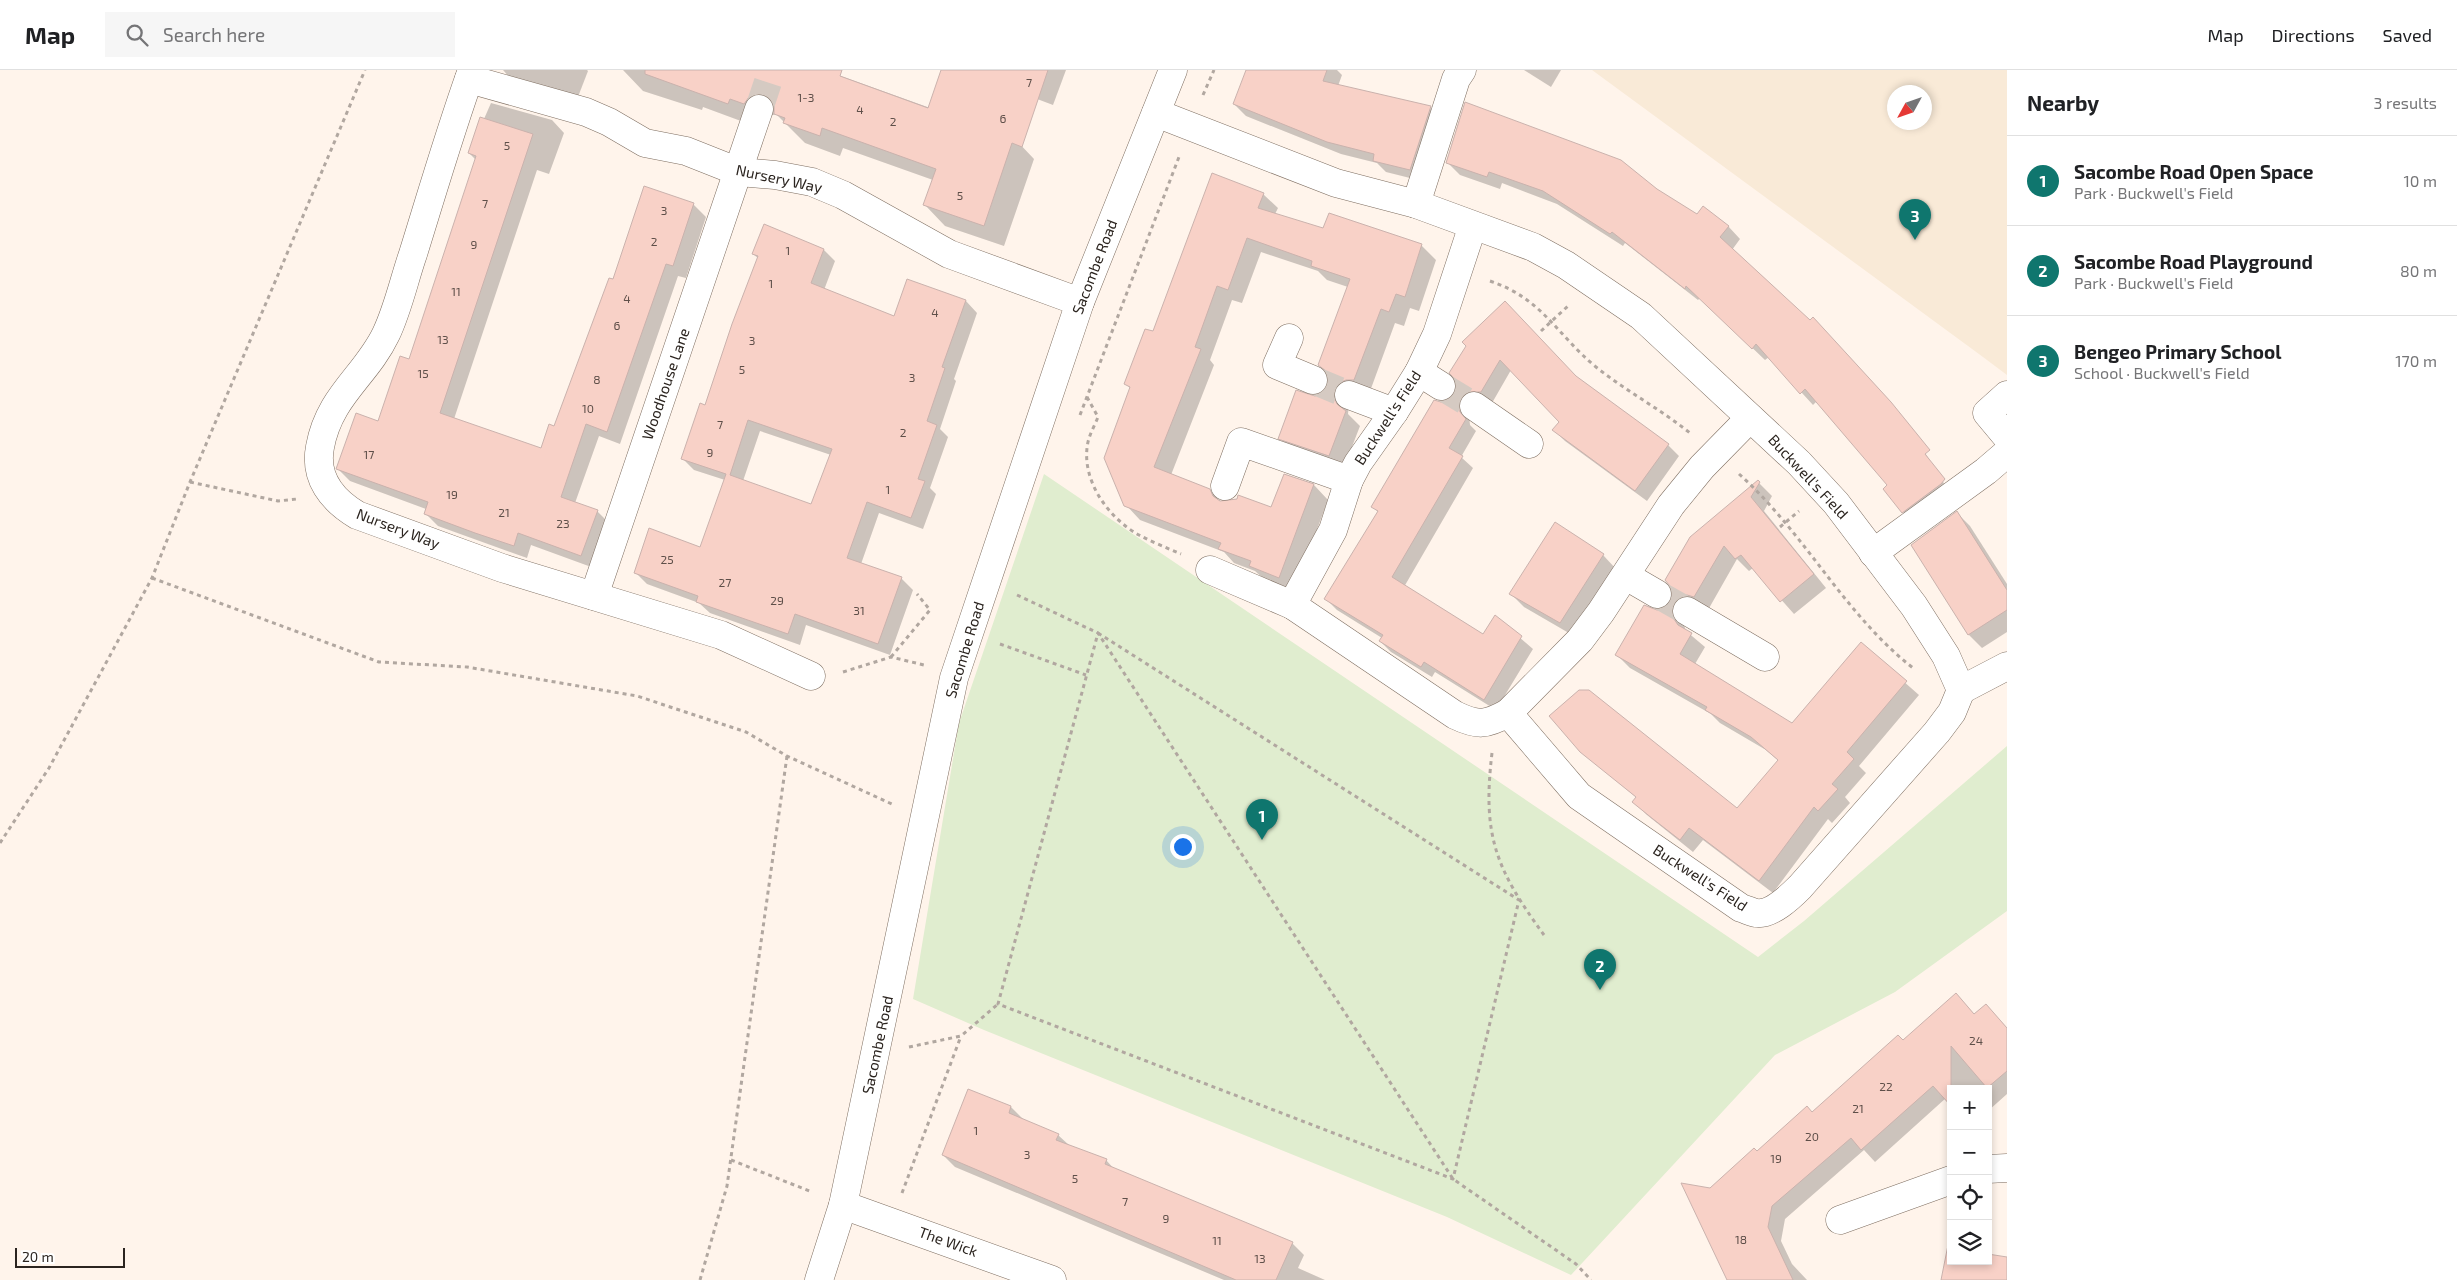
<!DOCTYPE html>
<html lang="en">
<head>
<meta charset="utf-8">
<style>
  :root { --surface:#fff; --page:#f6f6f6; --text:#202124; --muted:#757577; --line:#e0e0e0; --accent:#0f766e }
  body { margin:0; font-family:"Exo 2",sans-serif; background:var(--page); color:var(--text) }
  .controls { position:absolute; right:15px; bottom:15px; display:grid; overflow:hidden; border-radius:0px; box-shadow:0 2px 8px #0003 }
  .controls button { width:45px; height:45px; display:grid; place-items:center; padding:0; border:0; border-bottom:1px solid var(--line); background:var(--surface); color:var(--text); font:25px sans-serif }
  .compass { position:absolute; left:1887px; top:15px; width:45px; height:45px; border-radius:50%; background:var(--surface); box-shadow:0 2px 8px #0003; rotate:230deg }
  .scale { position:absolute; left:15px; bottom:12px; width:110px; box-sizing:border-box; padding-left:5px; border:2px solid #2b241f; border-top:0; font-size:14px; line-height:18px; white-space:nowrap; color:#2b241f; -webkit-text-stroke:4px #fff; paint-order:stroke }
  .you { position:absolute; left:1182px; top:776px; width:18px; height:18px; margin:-12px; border:4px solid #fff; border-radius:50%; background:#1a73e8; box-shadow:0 0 0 8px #1a73e833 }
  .badge { display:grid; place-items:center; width:32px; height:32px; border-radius:50%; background:var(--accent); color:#fff; font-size:16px; font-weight:700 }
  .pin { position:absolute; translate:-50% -41px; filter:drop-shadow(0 1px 2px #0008) }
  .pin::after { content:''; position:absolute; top:26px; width:18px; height:15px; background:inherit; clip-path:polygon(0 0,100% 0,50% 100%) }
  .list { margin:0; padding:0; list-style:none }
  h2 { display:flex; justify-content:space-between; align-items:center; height:65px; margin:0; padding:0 20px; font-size:21px }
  h2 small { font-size:16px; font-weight:400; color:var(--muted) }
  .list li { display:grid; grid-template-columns:32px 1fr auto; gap:15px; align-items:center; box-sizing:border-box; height:90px; padding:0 20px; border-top:1px solid var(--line) }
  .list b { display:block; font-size:19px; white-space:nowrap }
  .list p { margin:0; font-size:16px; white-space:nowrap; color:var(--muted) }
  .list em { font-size:16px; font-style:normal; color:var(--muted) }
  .icon { flex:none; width:28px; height:28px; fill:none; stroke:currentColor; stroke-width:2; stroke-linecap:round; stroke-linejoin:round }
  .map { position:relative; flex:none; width:2007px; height:1210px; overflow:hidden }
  header { display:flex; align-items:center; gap:30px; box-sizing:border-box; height:70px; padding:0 25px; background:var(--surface); border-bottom:1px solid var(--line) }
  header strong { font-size:24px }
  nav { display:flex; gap:28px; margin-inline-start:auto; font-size:18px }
  .search { width:350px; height:45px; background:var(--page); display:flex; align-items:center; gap:12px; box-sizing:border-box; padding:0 18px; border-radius:0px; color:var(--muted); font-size:19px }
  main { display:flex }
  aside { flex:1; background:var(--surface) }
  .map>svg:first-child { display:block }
  .education { fill:#f9ead7; fill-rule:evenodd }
  .green { fill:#e0edcf }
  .shadow { fill:#0003; fill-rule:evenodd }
  .building { fill:#f8d1c7; stroke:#cab2ad; fill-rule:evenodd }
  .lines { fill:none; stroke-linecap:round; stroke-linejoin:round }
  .minor-tunnel { stroke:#d5cac2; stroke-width:28; stroke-dasharray:28 14; stroke-linecap:butt }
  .minor-casing { stroke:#7e6e61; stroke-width:29 }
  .path { stroke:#b1a7a0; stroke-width:3; stroke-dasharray:4 4; stroke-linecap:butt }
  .minor { stroke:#fff; stroke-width:28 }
  .labels { text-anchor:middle; stroke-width:4.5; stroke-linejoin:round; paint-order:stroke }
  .number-label { font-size:12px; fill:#5e4f49 }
  .street-label { font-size:15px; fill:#2b241f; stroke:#fff }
</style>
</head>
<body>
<header>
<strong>Map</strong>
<div class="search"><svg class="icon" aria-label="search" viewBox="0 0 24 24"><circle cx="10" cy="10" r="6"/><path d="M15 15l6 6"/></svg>Search here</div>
<nav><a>Map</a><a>Directions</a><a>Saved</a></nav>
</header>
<main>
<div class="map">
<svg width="2007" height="1210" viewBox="0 0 2007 1210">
  <rect width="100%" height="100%" fill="#fff4eb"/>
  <path class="education" d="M 1592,0 L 2007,0 L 2007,305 L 1983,287 ZM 1894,22 L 1924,22 L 1924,52 L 1894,52 Z"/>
  <path class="green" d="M 1044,404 L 1758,887 L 1804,851 L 2007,676 L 2007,841 L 1895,922 L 1775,985 L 1571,1205 L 1447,1147 L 984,960 L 913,929 L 959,653 Z"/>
  <g class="shadow">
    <path d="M 503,0 L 587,0 L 588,1 L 576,32 L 516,15 Z"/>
    <path d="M 623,0 L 824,0 L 1014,68 L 1034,89 L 1004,176 L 945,156 L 925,135 L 933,110 L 843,78 L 840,86 L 805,73 L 776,44 L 749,54 L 703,37 L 702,40 L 643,21 Z"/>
    <path d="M 990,0 L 1066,0 L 1053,35 L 1003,16 Z"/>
    <path d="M 1248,0 L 1337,0 L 1342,5 L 1338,16 L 1430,38 L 1442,50 L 1422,111 L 1386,102 L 1377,93 L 1341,84 L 1246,46 L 1234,34 Z"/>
    <path d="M 1524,0 L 1561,0 L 1551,17 Z"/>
    <path d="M 491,33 L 552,50 L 564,63 L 549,104 L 537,100 L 454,349 L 541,380 L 554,358 L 614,211 L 693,134 L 706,147 L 686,208 L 678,206 L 620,374 L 599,366 L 575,433 L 597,441 L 610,454 L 594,498 L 531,475 L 527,488 L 438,456 L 425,443 L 426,439 L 350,411 L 337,398 L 379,352 L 410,291 L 476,90 L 469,83 Z"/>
    <path d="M 1447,92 L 1657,120 L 1697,146 L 1728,156 L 1740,169 L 1732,180 L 1906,352 L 1953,428 L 1916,454 L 1903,442 L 1889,415 L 1817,331 L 1813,335 L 1769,287 L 1765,290 L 1700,228 L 1698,230 L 1625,173 L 1623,176 L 1557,134 L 1502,113 L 1500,119 L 1460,105 Z"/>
    <path d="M 1263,124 L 1278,138 L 1275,144 L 1324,160 L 1421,175 L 1436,190 L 1419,241 L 1410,238 L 1404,256 L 1395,253 L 1369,324 L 1349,334 L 1348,344 L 1360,356 L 1343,400 L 1294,383 L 1280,368 L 1315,327 L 1323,324 L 1328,317 L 1328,303 L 1320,295 L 1348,217 L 1327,210 L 1318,201 L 1261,182 L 1242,233 L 1232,230 L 1210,290 L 1214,295 L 1171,405 L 1209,420 L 1221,432 L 1272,439 L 1285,405 L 1314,415 L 1328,430 L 1294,521 L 1265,510 L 1255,501 L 1234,493 L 1224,482 L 1140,450 L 1126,435 L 1131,319 L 1126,314 L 1154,263 Z"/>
    <path d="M 824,180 L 835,191 L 824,220 L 895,247 L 966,231 L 977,243 L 954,309 L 956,311 L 940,359 L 948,367 L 930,418 L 936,424 L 923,459 L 879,443 L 861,494 L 901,508 L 913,520 L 890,585 L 806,555 L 800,575 L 710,543 L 699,533 L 647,514 L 635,502 L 701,478 L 725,410 L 694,400 L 683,389 L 706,336 L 759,189 L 753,184 ZM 760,361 L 831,385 L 812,435 L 743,411 Z"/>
    <path d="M 1467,276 L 1577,309 L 1668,375 L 1679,386 L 1647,431 L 1565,371 L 1554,360 L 1560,352 L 1511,300 L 1492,333 L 1469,346 L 1470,355 L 1476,361 L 1461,387 L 1473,398 L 1404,517 L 1483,566 L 1496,547 L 1533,579 L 1496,640 L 1435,602 L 1432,607 L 1391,582 L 1380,571 L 1382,568 L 1337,540 L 1326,529 L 1378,442 L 1373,437 L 1441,333 L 1448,331 L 1455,325 Z"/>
    <path d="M 1758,412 L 1772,426 L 1764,441 L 1826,518 L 1794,544 L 1753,498 L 1749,501 L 1737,489 L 1708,540 L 1686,547 L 1684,555 L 1686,561 L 1705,577 L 1695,594 L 1793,655 L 1861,574 L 1919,625 L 1859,696 L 1866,703 L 1845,727 L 1850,733 L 1832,753 L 1828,749 L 1773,823 L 1703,770 L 1693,782 L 1647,745 L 1634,732 L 1637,728 L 1581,681 L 1737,740 L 1779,691 L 1766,680 L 1720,653 L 1711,644 L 1630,598 L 1617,585 L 1657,541 L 1665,539 L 1671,533 Z"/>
    <path d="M 1957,443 L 1970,456 L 2007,514 L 2007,562 L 1982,578 L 1969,565 L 1912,475 Z"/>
    <path d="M 1603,485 L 1616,499 L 1574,566 L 1524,537 L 1510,523 Z"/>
    <path d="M 1956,925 L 1975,945 L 1986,935 L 2007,958 L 2007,1024 L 1988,1041 L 1988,1019 L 1951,1019 L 1946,1028 L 1875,1092 L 1864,1080 L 1785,1149 L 1781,1171 L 1792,1194 L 1807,1210 L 1729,1210 L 1710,1120 L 1757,1082 L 1812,1043 L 1903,971 Z"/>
    <path d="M 968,1021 L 1011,1037 L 1023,1049 L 1058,1065 L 1070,1076 L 1106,1090 L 1116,1101 L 1292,1173 L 1304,1185 L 1298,1198 L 1325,1210 L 1224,1210 L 955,1097 L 943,1085 Z"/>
  </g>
  <g class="building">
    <path d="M 645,0 L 842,0 L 840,6 L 928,38 L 941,0 L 1048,0 L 1022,77 L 1012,73 L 984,156 L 923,135 L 936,99 L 822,58 L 820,66 L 783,53 L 785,48 L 774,44 L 774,36 L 771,29 L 764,24 L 755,24 L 749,27 L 744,34 L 730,29 L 728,34 L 645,4 Z"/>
    <path d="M 1246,0 L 1327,0 L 1323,11 L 1431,36 L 1410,100 L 1373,91 L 1374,84 L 1327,72 L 1233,34 Z"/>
    <path d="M 1465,32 L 1621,90 L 1657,119 L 1697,144 L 1703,136 L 1729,156 L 1720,167 L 1810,250 L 1813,247 L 1891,332 L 1930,380 L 1925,384 L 1945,409 L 1941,414 L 1902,443 L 1883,419 L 1887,415 L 1805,319 L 1800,324 L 1756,274 L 1752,279 L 1686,216 L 1685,219 L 1612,162 L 1610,164 L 1543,121 L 1489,102 L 1487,107 L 1446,93 Z"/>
    <path d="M 480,47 L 533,64 L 440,343 L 541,378 L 549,354 L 554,356 L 609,208 L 613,209 L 644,116 L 694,133 L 673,196 L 666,194 L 607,362 L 586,354 L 561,427 L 598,440 L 581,486 L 518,463 L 514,476 L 475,463 L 424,444 L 428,432 L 336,399 L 356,343 L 378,351 L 400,286 L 409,289 L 476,86 L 468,83 Z"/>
    <path d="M 1212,103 L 1264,123 L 1258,138 L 1323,158 L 1329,143 L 1422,174 L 1405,227 L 1396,224 L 1389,242 L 1381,239 L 1354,310 L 1346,310 L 1339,313 L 1335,319 L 1334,327 L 1337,334 L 1346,341 L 1329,386 L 1278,369 L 1296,320 L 1315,326 L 1322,323 L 1327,316 L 1328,308 L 1326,301 L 1318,295 L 1350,209 L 1311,196 L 1312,191 L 1247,168 L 1228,220 L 1217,216 L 1195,277 L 1201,279 L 1154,397 L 1210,419 L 1213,426 L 1220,431 L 1237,429 L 1238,425 L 1271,437 L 1284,404 L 1314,414 L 1279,508 L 1249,496 L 1251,491 L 1218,479 L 1221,473 L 1124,436 L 1104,388 L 1130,317 L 1124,314 L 1145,259 L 1153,261 Z"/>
    <path d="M 764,154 L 824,179 L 811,213 L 894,246 L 907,209 L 966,230 L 942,297 L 945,298 L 927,351 L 937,355 L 918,409 L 925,411 L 911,448 L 867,432 L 847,488 L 902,507 L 878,574 L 795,544 L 788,564 L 696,532 L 698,526 L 634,503 L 649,458 L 700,477 L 726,404 L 681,389 L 700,333 L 705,335 L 732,254 L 758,186 L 752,184 ZM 748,350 L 832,379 L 811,434 L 730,405 Z"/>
    <path d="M 1505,231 L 1576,306 L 1669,374 L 1635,421 L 1552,360 L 1559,352 L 1500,290 L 1481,322 L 1468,322 L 1461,327 L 1459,334 L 1460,342 L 1466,349 L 1449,378 L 1463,386 L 1392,507 L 1483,564 L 1495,545 L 1522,566 L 1484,630 L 1424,592 L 1421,597 L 1379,571 L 1383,565 L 1324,529 L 1378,441 L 1371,437 L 1434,330 L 1441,332 L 1448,330 L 1454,324 L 1457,317 L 1455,309 L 1449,303 L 1466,276 L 1462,272 Z"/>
    <path d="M 1758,410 L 1760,412 L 1751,427 L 1814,504 L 1780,532 L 1741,485 L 1735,489 L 1724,476 L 1694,527 L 1687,525 L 1680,527 L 1673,534 L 1671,541 L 1674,549 L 1678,555 L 1692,563 L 1680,584 L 1792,653 L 1861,572 L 1907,611 L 1847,682 L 1854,689 L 1832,714 L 1838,719 L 1818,741 L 1814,737 L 1759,811 L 1689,758 L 1680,770 L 1653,749 L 1632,732 L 1636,727 L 1580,682 L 1549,646 L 1579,620 L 1589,620 L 1737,738 L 1778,690 L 1751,667 L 1705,640 L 1707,637 L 1615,585 L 1644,535 L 1657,540 L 1664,538 L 1670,532 L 1673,524 L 1670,516 L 1665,510 L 1690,467 Z"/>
    <path d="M 1957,441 L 2007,520 L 2007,540 L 1968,565 L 1911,475 Z"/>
    <path d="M 1555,452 L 1604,484 L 1560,553 L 1509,524 Z"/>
    <path d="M 1956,923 L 1974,944 L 1986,934 L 2007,958 L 2007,1001 L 1987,1018 L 1951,976 L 1951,1036 L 1933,1016 L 1861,1080 L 1851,1068 L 1772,1136 L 1768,1157 L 1793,1210 L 1727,1210 L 1681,1113 L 1710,1118 L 1754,1078 L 1757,1081 L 1807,1036 L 1812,1042 L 1898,965 L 1903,970 Z"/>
    <path d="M 968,1019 L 1011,1036 L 1009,1043 L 1059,1064 L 1056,1070 L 1107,1089 L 1105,1094 L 1293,1172 L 1276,1210 L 1236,1210 L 942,1085 Z"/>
    <path d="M 1948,1175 L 1951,1176 L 1951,1191 L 1988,1191 L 1988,1184 L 2007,1187 L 2007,1210 L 1941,1210 Z"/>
  </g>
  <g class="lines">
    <g class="minor-tunnel">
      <path d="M 759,39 L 772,0"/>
      <path d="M 1313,310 L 1349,325"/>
      <path d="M 1441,316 L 1474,336"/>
      <path d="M 1657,524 L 1687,541"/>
    </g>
    <defs>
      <g id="minor">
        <path d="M 472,0 C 450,61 432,123 413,184 C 404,210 398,239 386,264 C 366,306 329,326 320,377 C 314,408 332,430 357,445 L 502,498 L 721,565 L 811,606"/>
        <path d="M 469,9 L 586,42 L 609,52 L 645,73 L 686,81 L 739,102 L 775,105 L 812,112 L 843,125 L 949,184 L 1080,232"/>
        <path d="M 1156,43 L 1336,113 L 1416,134 L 1533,177 L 1566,195 L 1641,246 L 1799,393 L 1836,433 L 1914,536 L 1946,586 L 1961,620 L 1952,642 L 1937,662 L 1800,817 C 1790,827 1771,845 1756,843 C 1751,842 1745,839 1741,838 L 1579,726 L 1508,643 C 1486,655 1478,656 1455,645 L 1292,535 L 1333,460 L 1349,410 L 1358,393 L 1394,342 L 1419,302 L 1437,264 L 1473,155"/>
        <path d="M 1416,134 L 1456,9 L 1462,0"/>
        <path d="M 1289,268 L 1277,295 L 1313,310"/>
        <path d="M 1419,302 L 1441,316"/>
        <path d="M 1349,325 L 1394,342"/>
        <path d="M 2007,325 L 1987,343 L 2007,367"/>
        <path d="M 1474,336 L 1529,374"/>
        <path d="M 1225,416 L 1241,372 L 1349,410"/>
        <path d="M 1873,483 L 1986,401 L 2007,383"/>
        <path d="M 1210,500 L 1292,535"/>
        <path d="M 1626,506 L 1657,524"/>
        <path d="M 594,526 L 759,39"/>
        <path d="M 1687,541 L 1765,587"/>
        <path d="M 1961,620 L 2007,596"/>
        <path d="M 1508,643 L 1580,570 L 1601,542 L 1671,435 L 1702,397 L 1750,348"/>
        <path d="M 1988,1099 L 2007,1098"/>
        <path d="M 843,1135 L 1052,1210"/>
        <path d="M 1840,1150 L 1951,1110"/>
        <path d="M 819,1210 L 843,1135 L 954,608 L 1080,232 L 1173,0"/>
      </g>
    </defs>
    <use href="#minor" class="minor-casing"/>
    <g class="path">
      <path d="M 1203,25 L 1214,0"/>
      <path d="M 1490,211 C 1543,229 1556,264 1596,297 C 1626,321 1660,339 1690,363"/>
      <path d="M 1541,261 L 1568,236"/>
      <path d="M 1087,327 L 1098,347 C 1095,355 1090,363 1088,372 C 1080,409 1108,448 1139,465 C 1152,472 1167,478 1181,484"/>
      <path d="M 1080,345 L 1179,87"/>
      <path d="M 1739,404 C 1804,462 1844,544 1913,598"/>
      <path d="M 190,412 L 278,431 L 297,429"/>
      <path d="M 1780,457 L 1799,441"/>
      <path d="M 152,508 L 379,592 L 467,597 L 637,626 L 746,662 L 787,686 L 894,735"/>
      <path d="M 1017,525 L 1098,563 L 1453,1109 L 1576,1194 L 1591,1210"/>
      <path d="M 1098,563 L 1519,830 L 1453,1109 L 998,934 Z"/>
      <path d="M 1000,574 L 1086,605"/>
      <path d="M 891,587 L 930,540 L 917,524"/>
      <path d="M 843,602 L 891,587 L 924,595"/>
      <path d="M 1492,683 C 1482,766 1496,799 1544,865"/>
      <path d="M 0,773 L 49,698 L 152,508 L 190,412 L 365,0"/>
      <path d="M 909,977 L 961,966 L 998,934"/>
      <path d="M 731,1090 L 812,1122"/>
      <path d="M 902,1123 L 961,966"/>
      <path d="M 700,1210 L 727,1116 L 787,686"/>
    </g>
    <use href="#minor" class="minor"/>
  </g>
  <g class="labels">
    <g class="number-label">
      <text x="1029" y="17">7</text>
      <text x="806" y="32">1-3</text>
      <text x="860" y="44">4</text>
      <text x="1003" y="53">6</text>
      <text x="893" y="56">2</text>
      <text x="507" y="80">5</text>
      <text x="960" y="130">5</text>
      <text x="485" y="138">7</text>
      <text x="664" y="145">3</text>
      <text x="654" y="176">2</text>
      <text x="474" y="179">9</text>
      <text x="788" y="185">1</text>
      <text x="771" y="218">1</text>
      <text x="456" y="226">11</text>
      <text x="627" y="233">4</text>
      <text x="935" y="247">4</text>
      <text x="617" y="260">6</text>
      <text x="443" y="274">13</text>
      <text x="752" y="275">3</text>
      <text x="742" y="304">5</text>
      <text x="423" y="308">15</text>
      <text x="912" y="312">3</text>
      <text x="597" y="314">8</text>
      <text x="588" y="343">10</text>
      <text x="720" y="359">7</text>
      <text x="903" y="367">2</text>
      <text x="710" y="387">9</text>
      <text x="369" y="389">17</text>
      <text x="888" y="424">1</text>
      <text x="452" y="429">19</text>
      <text x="504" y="447">21</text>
      <text x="563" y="458">23</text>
      <text x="667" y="494">25</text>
      <text x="725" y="517">27</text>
      <text x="777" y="535">29</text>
      <text x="859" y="545">31</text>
      <text x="1976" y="975">24</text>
      <text x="1886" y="1021">22</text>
      <text x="1858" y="1043">21</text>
      <text x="976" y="1065">1</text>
      <text x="1812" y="1071">20</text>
      <text x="1027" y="1089">3</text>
      <text x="1776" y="1093">19</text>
      <text x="1075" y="1113">5</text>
      <text x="1125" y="1136">7</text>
      <text x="1166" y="1153">9</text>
      <text x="1741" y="1174">18</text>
      <text x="1217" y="1175">11</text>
      <text x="1260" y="1193">13</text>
    </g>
    <g class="street-label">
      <text transform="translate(779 109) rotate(12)" y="5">Nursery Way</text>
      <text transform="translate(1095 197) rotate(-69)" y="5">Sacombe Road</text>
      <text transform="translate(666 314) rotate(-71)" y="5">Woodhouse Lane</text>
      <text transform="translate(1388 348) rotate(-57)" y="5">Buckwell's Field</text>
      <text transform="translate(1808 407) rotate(47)" y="5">Buckwell's Field</text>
      <text transform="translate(398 459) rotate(21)" y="5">Nursery Way</text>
      <text transform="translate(965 580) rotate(-73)" y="5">Sacombe Road</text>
      <text transform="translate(1700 808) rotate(33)" y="5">Buckwell's Field</text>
      <text transform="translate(878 975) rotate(-78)" y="5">Sacombe Road</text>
      <text transform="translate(948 1172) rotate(20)" y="5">The Wick</text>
    </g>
  </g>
</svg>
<div class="controls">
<button>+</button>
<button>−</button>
<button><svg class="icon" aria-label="locate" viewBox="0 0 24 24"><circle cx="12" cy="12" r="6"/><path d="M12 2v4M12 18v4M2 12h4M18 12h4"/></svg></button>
<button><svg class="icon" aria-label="layers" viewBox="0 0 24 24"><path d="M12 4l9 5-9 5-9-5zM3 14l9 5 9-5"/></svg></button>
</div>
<svg class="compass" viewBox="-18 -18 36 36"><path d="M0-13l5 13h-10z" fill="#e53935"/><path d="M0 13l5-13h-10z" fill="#757577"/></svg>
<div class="scale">20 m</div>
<div class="you"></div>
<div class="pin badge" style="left:1262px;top:770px">1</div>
<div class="pin badge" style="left:1600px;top:920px">2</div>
<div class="pin badge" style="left:1915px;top:170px">3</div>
</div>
<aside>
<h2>Nearby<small>3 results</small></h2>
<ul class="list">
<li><span class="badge">1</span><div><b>Sacombe Road Open Space</b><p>Park · Buckwell's Field</p></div><em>10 m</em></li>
<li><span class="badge">2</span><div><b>Sacombe Road Playground</b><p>Park · Buckwell's Field</p></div><em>80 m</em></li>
<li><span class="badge">3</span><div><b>Bengeo Primary School</b><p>School · Buckwell's Field</p></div><em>170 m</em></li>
</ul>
</aside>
</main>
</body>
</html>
